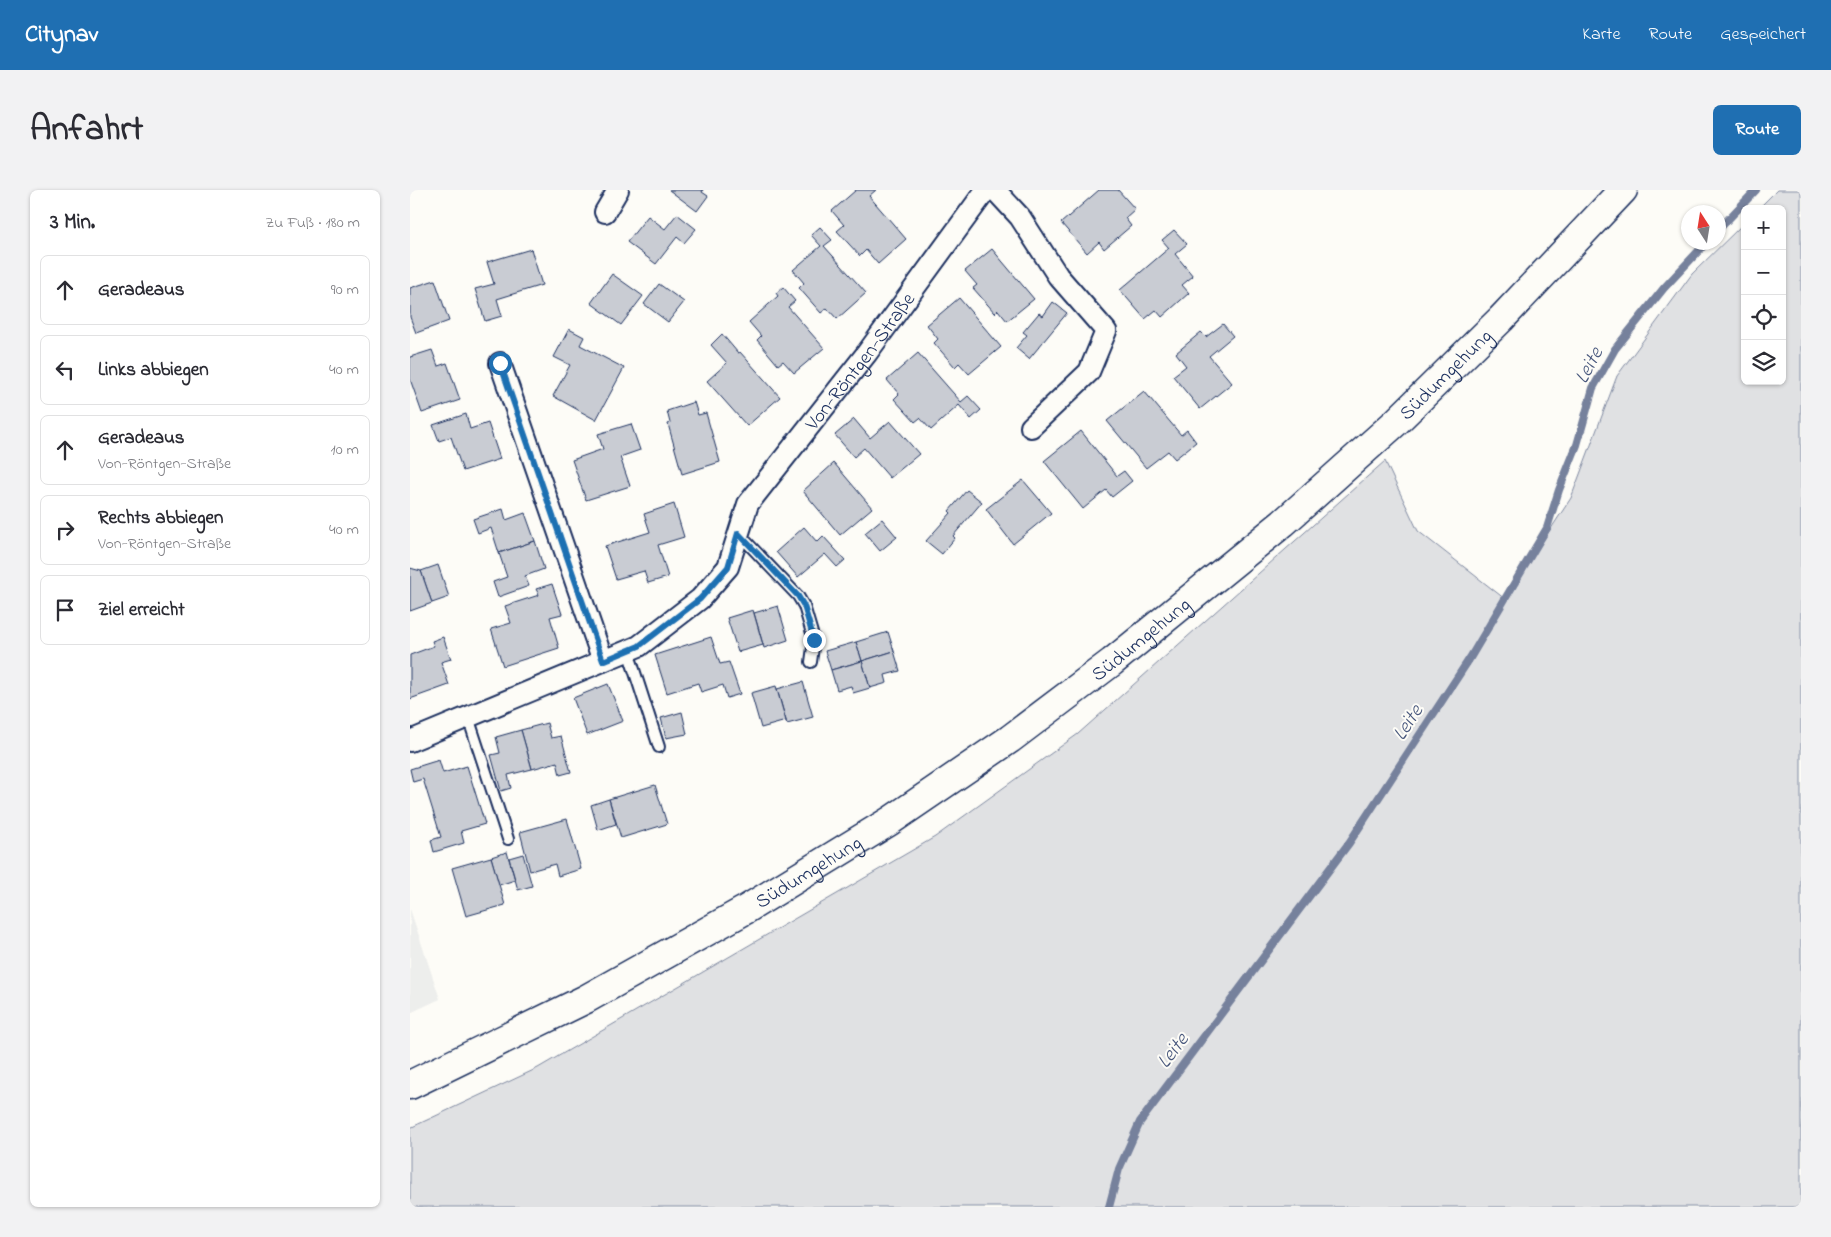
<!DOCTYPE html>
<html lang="de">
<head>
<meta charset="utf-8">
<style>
  :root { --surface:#fff; --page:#f2f2f3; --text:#2b2b33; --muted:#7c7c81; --line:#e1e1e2; --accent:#1f6fb2 }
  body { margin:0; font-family:"Indie Flower",sans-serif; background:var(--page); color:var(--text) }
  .controls { position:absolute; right:15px; top:15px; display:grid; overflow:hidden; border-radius:8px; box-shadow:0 1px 4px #0004 }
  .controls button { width:45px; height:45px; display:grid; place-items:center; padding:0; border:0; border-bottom:1px solid var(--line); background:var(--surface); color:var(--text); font:25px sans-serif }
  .compass { position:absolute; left:1271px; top:15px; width:45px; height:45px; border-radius:50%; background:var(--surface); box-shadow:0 1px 4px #0004; rotate:348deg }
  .stop { position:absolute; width:15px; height:15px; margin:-11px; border:4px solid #1f6fb2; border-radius:50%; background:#fff }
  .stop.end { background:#1f6fb2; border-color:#fff; box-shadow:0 1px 5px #0008 }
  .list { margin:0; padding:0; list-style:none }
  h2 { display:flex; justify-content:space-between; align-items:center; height:65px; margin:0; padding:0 20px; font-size:21px }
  h2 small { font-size:16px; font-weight:400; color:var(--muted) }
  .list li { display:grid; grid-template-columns:32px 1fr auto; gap:15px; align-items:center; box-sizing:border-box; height:70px; margin:0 10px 10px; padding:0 10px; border:1px solid var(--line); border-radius:8px }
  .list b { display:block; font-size:19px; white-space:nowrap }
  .list p { margin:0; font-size:16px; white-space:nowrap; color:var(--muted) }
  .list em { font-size:16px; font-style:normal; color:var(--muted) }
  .icon { flex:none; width:28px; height:28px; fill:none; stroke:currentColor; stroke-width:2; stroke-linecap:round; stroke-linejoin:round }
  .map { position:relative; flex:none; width:1391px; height:1017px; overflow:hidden; border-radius:8px }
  header { display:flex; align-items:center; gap:30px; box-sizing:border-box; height:70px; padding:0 25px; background:var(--accent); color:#fff }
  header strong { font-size:24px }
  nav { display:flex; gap:28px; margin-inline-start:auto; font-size:18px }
  .intro { display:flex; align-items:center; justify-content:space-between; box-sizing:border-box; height:120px; padding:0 30px }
  h1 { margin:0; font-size:35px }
  .button { padding:12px 22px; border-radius:8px; background:var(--accent); color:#fff; font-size:18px; font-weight:700 }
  main { display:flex; gap:30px; padding:0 30px }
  aside { flex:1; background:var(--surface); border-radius:8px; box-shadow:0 1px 4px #0004 }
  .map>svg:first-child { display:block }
  .built { fill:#edeeec }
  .green { fill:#e0e1e3; stroke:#7e88a0 }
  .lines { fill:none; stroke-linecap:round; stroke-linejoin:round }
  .stream { stroke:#76819c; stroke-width:8 }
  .building { fill:#c9ccd3; stroke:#1b2f5e }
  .service-casing { stroke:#1b2f5e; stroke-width:14 }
  .minor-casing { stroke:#1b2f5e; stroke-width:24 }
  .primary-casing { stroke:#1b2f5e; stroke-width:31 }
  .service { stroke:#fdfcf7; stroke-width:10 }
  .minor { stroke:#fdfcf7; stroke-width:20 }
  .primary { stroke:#fdfcf7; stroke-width:28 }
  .route { stroke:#1f6fb2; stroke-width:6 }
  .labels { text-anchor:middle; stroke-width:4; stroke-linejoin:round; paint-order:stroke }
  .street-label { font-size:20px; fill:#1b2f5e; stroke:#fdfcf7 }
  .water-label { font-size:21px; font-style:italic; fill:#49587d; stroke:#fdfcf7 }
</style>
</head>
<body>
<header>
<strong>Citynav</strong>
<nav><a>Karte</a><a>Route</a><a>Gespeichert</a></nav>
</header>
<div class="intro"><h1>Anfahrt</h1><a class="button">Route</a></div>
<main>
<aside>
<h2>3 Min.<small>Zu Fuß · 180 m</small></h2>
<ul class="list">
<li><svg class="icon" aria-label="ahead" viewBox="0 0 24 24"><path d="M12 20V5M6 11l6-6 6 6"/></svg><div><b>Geradeaus</b></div><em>90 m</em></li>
<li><svg class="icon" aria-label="left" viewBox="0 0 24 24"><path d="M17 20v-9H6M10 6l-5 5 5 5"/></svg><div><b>Links abbiegen</b></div><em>40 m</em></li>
<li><svg class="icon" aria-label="ahead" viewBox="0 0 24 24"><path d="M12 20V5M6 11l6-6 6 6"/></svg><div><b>Geradeaus</b><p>Von-Röntgen-Straße</p></div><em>10 m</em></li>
<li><svg class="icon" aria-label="right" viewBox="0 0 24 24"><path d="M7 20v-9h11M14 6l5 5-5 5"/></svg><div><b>Rechts abbiegen</b><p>Von-Röntgen-Straße</p></div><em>40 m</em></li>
<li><svg class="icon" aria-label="arrive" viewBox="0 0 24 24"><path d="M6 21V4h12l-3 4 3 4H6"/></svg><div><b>Ziel erreicht</b></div></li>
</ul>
</aside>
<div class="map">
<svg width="1391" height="1017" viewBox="0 0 1391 1017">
  <rect width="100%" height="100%" fill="#fdfcf7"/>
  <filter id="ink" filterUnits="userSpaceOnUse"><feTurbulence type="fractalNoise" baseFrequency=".02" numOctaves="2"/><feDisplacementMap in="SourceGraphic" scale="10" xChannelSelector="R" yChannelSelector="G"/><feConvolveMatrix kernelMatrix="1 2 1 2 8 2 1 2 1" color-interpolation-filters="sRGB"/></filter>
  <g filter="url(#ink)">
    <path class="built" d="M 0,719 L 30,809 L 0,823 Z"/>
    <path class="green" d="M 1367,0 L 1391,0 L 1391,1017 L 0,1017 L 0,938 L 128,878 L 525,647 L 668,544 L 975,271 L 1008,341 L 1095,409 L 1161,308 L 1207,186 L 1282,84 L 1335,32 L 1335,191 L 1372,191 L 1372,19 L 1348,19 Z"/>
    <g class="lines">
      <g class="stream">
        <path d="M 1308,40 L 1346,0"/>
        <path d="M 699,1017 L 709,979 L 730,932 L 939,653 L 1060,468 L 1137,338 L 1149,300 L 1167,255 L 1183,198 L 1205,159 L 1254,98 L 1297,52"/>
      </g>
    </g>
    <g class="building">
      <path d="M 259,0 L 293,0 L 292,2 L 298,6 L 287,21 Z"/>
      <path d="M 446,0 L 466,0 L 459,6 L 496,49 L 468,74 L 456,60 L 450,66 L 427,41 L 434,35 L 422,21 Z"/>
      <path d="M 689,0 L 708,0 L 725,19 L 715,28 L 721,36 L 694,59 L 689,52 L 677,63 L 651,33 Z"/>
      <path d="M 267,24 L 286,39 L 274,53 L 267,47 L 246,74 L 217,52 L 238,26 L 255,39 Z"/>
      <path d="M 410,37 L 422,50 L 414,56 L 456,103 L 427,129 L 417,118 L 411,123 L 389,98 L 394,93 L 383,80 L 411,56 L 401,45 Z"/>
      <path d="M 764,40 L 777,54 L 765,64 L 783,86 L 772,95 L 779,103 L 752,127 L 746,120 L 735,129 L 710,100 L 759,58 L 752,50 Z"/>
      <path d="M 121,59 L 132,95 L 87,109 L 92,126 L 75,131 L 65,99 L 84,94 L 77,72 Z"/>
      <path d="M 582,59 L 624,109 L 597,131 L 588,120 L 585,123 L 563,98 L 567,95 L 555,81 Z"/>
      <path d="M 202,84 L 233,106 L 211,135 L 181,113 Z"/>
      <path d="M 25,90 L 39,131 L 6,143 L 0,127 L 0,98 Z"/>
      <path d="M 249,94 L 274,112 L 258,132 L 234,114 Z"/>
      <path d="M 373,97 L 385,111 L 378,117 L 414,158 L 384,183 L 373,171 L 368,175 L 347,150 L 351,146 L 339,132 L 368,106 L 366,103 Z"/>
      <path d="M 549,108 L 591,157 L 559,184 L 549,173 L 545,177 L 524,153 L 528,149 L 517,135 Z"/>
      <path d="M 643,112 L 657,123 L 619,169 L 606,158 L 617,145 L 613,142 L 629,123 L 633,126 Z"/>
      <path d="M 813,134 L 823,146 L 799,166 L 822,193 L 790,219 L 763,186 L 776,176 L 766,163 L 791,142 L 796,147 Z"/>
      <path d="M 159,139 L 174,147 L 170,155 L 214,178 L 186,230 L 143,206 L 160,175 L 144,167 Z"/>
      <path d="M 312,144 L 328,163 L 330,162 L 370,207 L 337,236 L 297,191 L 317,173 L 301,155 Z"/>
      <path d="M 22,160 L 28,176 L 37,173 L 50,210 L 12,223 L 0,189 L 0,167 Z"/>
      <path d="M 508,163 L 551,212 L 558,206 L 571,220 L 561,229 L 549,215 L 521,240 L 510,228 L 505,232 L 484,209 L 489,204 L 477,190 Z"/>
      <path d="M 734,201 L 771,245 L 777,240 L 786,252 L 765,269 L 758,261 L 736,278 L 697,231 Z"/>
      <path d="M 284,212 L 288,225 L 296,223 L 310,272 L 272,284 L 258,234 L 260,233 L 257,221 Z"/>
      <path d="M 56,224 L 60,239 L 78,233 L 90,269 L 53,281 L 41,247 L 29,251 L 23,235 Z"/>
      <path d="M 444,229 L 460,248 L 480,231 L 509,264 L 480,288 L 454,258 L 444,267 L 425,245 Z"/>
      <path d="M 221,234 L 230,260 L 210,267 L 220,296 L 176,310 L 162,270 L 193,259 L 188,244 Z"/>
      <path d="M 671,241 L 707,286 L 714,281 L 722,291 L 702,307 L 696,300 L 673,319 L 634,271 Z"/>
      <path d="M 424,273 L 462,318 L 430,345 L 393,301 Z"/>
      <path d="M 613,290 L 641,323 L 603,354 L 576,319 Z"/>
      <path d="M 557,300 L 572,312 L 543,346 L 545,348 L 532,364 L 516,351 L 541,323 L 539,321 Z"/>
      <path d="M 264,314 L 274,347 L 248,355 L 258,387 L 238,393 L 234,381 L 206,389 L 195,356 L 240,342 L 234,324 Z"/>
      <path d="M 93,319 L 96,330 L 115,323 L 125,351 L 89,363 L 81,338 L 68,343 L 63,329 Z"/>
      <path d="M 472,329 L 487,347 L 470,361 L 455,343 Z"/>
      <path d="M 394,337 L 407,352 L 413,346 L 435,370 L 427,377 L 415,364 L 388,387 L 366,362 Z"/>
      <path d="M 125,351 L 134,379 L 115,386 L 119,396 L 88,407 L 83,392 L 97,387 L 89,363 Z"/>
      <path d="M 28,375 L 39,407 L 22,413 L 11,381 Z"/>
      <path d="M 0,378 L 11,381 L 22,413 L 0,421 Z"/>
      <path d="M 142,394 L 152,424 L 140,427 L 149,458 L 93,476 L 81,439 L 101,433 L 95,416 L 129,405 L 126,399 Z"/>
      <path d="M 368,416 L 378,450 L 354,458 L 344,423 Z"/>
      <path d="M 343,420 L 353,455 L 328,462 L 317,428 Z"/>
      <path d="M 478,442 L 484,461 L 452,471 L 446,452 Z"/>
      <path d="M 33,447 L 41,469 L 31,472 L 39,495 L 0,509 L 0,465 L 24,456 L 22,451 Z"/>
      <path d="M 301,447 L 310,474 L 319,472 L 330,504 L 317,508 L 313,495 L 291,502 L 288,493 L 257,503 L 245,465 Z"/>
      <path d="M 446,452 L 452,471 L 421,480 L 415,461 Z"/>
      <path d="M 484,461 L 490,481 L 475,485 L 477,493 L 460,498 L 452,471 Z"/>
      <path d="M 452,471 L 460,498 L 443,503 L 441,496 L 427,500 L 421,480 Z"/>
      <path d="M 393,492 L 403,527 L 377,534 L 367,499 Z"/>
      <path d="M 198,494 L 213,531 L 177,545 L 163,508 Z"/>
      <path d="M 366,496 L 376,531 L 351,538 L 341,503 Z"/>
      <path d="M 272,522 L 277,544 L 256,548 L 251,528 Z"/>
      <path d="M 137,533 L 141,548 L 151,546 L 161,582 L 150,585 L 147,572 L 122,579 L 111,540 Z"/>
      <path d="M 111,540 L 122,579 L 98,585 L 101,598 L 91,601 L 81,565 L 90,563 L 86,547 Z"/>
      <path d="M 29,570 L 33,583 L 57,576 L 75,634 L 51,641 L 54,653 L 24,662 L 21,650 L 31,647 L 13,589 L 3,592 L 0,579 Z"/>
      <path d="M 245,595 L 257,634 L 211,648 L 199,609 Z"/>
      <path d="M 199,609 L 206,634 L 188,640 L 181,615 Z"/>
      <path d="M 157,629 L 171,679 L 148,686 L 145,674 L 120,681 L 110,642 Z"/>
      <path d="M 97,662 L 105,690 L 89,695 L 81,667 Z"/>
      <path d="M 113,664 L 122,696 L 108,700 L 99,668 Z"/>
      <path d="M 81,667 L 95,715 L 56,726 L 42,678 Z"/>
    </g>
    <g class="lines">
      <defs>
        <g id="service">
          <path d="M 328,343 L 388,406 L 394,416 L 404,450 L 401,472"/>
          <path d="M 218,461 L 249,557"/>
          <path d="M 58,527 L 98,649"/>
        </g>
        <g id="minor">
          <path d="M 585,0 L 610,27 L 648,86 L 696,141 L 679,182 L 621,237"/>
          <path d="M 195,22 L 208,0"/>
          <path d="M 90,173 L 193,471"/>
          <path id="s1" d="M 0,551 L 229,456 L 290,409 L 318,377 L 338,314 L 457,163 L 576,0"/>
        </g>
        <g id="primary">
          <path id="s2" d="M 0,895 L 176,809 L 335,720 L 480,631 L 600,549 L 702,472 L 873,333 L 985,233 L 1091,129 L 1213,0"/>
        </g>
      </defs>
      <use href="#service" class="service-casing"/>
      <use href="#minor" class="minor-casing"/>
      <use href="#primary" class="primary-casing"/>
      <use href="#service" class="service"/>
      <use href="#minor" class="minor"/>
      <use href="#primary" class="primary"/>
    </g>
  </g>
  <g class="lines" filter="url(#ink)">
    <path class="route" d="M 90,173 L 193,471 L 229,456 L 290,409 L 318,377 L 328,343 L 388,406 L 394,416 L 404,450"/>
  </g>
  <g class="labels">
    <g class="street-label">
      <text dy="7" stroke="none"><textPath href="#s1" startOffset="615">Von-Röntgen-Straße</textPath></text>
      <text dy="7" stroke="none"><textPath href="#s2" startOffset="1262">Südumgehung</textPath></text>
      <text dy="7" stroke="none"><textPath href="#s2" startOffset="858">Südumgehung</textPath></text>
      <text dy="7" stroke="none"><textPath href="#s2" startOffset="452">Südumgehung</textPath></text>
    </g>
    <g class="water-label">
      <text transform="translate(1178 175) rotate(-62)" y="7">Leite</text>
      <text transform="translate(997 532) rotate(-57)" y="7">Leite</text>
      <text transform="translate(762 860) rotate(-53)" y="7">Leite</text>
    </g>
  </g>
</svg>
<div class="controls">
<button>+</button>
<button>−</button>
<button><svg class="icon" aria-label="locate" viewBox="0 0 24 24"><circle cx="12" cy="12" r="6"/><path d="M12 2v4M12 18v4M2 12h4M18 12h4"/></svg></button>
<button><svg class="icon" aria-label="layers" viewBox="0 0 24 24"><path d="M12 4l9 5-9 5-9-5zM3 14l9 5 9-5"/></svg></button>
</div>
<svg class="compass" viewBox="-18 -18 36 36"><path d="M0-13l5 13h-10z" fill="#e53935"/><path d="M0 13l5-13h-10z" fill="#7c7c81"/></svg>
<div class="stop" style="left:90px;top:173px"></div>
<div class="stop end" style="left:404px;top:450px"></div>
</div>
</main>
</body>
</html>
